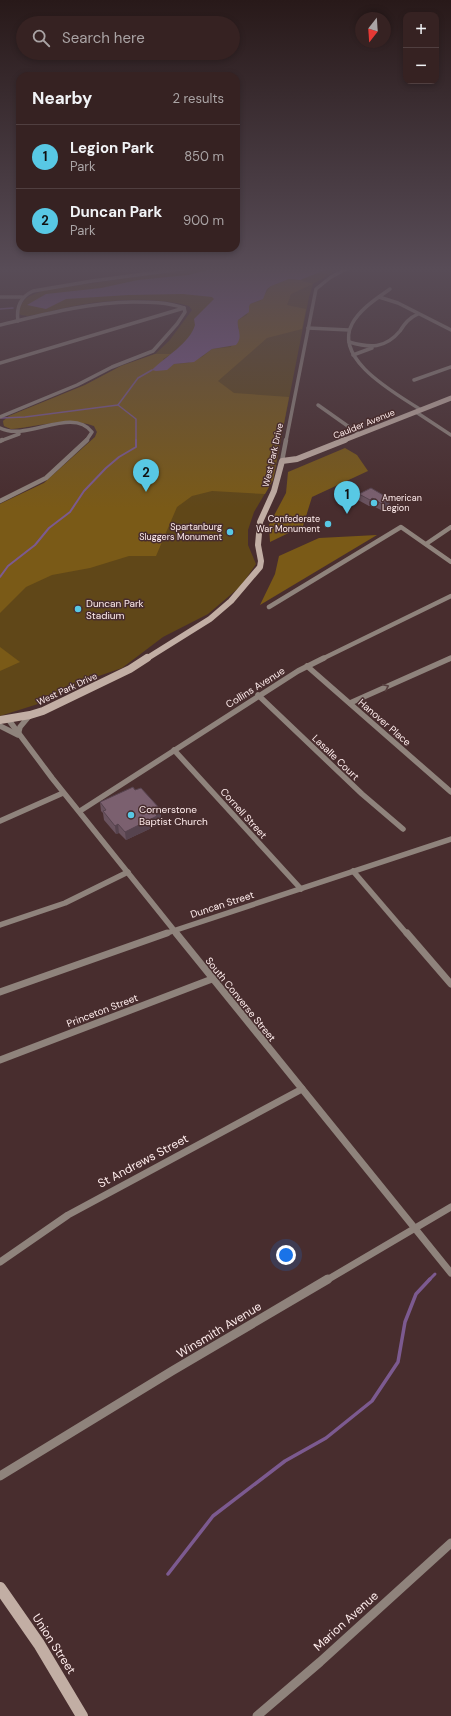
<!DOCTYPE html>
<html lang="en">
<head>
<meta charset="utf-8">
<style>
  :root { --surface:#362222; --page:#3d2a2a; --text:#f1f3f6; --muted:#aaa4a5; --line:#503f40; --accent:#58c8e4 }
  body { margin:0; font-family:"DM Sans",sans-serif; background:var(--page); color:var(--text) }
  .controls { position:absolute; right:12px; top:12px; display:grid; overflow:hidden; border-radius:8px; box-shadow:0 2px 6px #0003 }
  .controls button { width:36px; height:36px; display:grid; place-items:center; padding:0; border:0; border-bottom:1px solid var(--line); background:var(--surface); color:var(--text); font:20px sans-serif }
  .compass { position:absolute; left:355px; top:12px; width:36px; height:36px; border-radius:50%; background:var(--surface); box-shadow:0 2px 6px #0003; rotate:197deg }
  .you { position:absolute; left:286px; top:1255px; width:14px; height:14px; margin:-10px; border:3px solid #fff; border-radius:50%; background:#1a73e8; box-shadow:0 0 0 6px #1a73e833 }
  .badge { display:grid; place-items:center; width:26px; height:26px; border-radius:50%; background:var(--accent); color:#111; font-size:13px; font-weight:700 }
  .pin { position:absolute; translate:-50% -33px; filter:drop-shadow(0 1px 2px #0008) }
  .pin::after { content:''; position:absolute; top:21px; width:14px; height:12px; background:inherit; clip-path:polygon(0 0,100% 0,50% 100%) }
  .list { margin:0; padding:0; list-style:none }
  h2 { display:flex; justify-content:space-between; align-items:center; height:52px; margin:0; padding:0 16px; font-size:17px }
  h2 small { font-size:13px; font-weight:400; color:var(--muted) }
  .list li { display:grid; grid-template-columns:26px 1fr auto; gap:12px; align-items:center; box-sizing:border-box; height:64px; padding:0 16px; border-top:1px solid var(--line) }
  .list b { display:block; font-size:15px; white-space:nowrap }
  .list p { margin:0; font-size:13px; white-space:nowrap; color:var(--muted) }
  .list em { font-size:13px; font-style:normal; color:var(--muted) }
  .icon { flex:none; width:22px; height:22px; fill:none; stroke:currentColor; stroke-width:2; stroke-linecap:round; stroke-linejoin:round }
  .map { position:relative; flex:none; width:451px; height:1716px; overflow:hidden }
  .search { position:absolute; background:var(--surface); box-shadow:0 2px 6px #0003; left:16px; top:16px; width:224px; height:44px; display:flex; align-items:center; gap:10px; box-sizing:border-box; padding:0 14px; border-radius:22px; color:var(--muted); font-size:15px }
  .panel { position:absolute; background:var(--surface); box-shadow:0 2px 6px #0003; left:16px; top:72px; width:224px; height:180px; border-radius:12px }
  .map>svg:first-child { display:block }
  .green { fill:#604718 }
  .forest { fill:#7a5a17 }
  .water { fill:#7c5a90 }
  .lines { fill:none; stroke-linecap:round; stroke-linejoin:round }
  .stream-far3 { stroke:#7c5a90; stroke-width:1.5 }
  .stream-far2 { stroke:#7c5a90; stroke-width:2 }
  .stream-far1 { stroke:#7c5a90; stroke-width:3 }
  .stream { stroke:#7c5a90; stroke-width:3.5 }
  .street-far4 { stroke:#8f837c; stroke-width:3.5 }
  .street-far3 { stroke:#8f837c; stroke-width:4.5 }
  .street-far2 { stroke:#8f837c; stroke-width:5.5 }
  .street-far1 { stroke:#8f837c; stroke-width:7 }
  .street { stroke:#8f837c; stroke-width:9 }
  .secondary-far3 { stroke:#c2aea4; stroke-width:5 }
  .secondary-far2 { stroke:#c2aea4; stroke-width:6 }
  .secondary-far1 { stroke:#c2aea4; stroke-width:8 }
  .secondary { stroke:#c2aea4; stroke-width:12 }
  .wall { fill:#6a535f }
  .shaded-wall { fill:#56434e }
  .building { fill:#7b606f; stroke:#56434e }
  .oneway { stroke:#563e3e }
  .poi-dot { fill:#58c8e4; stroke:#482d2e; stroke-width:1.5 }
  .labels { text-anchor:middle; stroke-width:3; stroke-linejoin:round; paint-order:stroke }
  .far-street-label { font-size:9px; fill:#ffeded; stroke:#482d2e }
  .far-poi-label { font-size:9px; fill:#ffeded; stroke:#482d2e; text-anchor:end }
  .poi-label { font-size:10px; fill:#ffeded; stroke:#482d2e; text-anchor:start }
  .street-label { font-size:10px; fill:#ffeded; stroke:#482d2e }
  .near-street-label { font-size:12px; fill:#ffeded; stroke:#482d2e }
</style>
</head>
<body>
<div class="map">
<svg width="451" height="1716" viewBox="0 0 451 1716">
  <rect width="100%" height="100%" fill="#482d2e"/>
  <path class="green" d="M 199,268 L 333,268 L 332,273 L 313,284 L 309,297 L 273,480 L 254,512 L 248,530 L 248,545 L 256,564 L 241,586 L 208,614 L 163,637 L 122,668 L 87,680 L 38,704 L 0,716 L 0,504 L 44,483 L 95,437 L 97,432 L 94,426 C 68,416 38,427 11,429 L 4,426 L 3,421 L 9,416 L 85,385 L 121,366 L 155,354 L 169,341 L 192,310 L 189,306 C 154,297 115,299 79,305 C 62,308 45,313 28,316 L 21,315 L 18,312 C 24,296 30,296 45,290 Z"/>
  <g class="forest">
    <path d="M 289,279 L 300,280 L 313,284 L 291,294 L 287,305 L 306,309 L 302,329 L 267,338 L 218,381 L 234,393 L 289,397 L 273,480 L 265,494 L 212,491 L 192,496 L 177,507 L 156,556 L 129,556 L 90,568 L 52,575 L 26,587 L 0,613 L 0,504 L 44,483 L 95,437 L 97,432 L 94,426 C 68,416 38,427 11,429 L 4,426 L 3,421 L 9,416 L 85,385 L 121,366 L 155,354 L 171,354 L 163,359 L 169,368 L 174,364 L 188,363 L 202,357 L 212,349 L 231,347 L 239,328 L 237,325 L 238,320 L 247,315 L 250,304 L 260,301 L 271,286 Z"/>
    <path d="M 345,448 L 357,455 L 368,471 L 312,497 L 303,526 L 270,542 L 269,525 L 286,493 L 288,472 Z"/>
    <path d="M 377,535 L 260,605 L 275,574 L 279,556 L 319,538 Z"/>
    <path d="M 0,647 L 20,662 L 0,671 Z"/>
  </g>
  <path class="water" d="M 216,268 L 330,268 L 300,280 L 289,279 L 271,286 L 267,289 L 263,299 L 250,304 L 249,307 L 249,312 L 238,320 C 236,328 244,336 236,345 L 212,349 L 194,362 L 174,364 L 167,370 L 156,371 L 152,370 C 165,357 190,343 195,325 L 194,319 L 214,299 L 212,297 L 183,294 L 128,295 L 66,299 L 46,309 L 27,305 L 46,294 L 101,288 L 138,280 L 188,275 Z"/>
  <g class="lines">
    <g class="stream-far3">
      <path d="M 0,309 L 13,308"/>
      <path d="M 118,405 L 136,419 L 136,441"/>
      <path d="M 1,418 L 25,417 L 118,405 L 138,378 L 152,370"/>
    </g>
    <path class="stream-far2" d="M 0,577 L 8,566 L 35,545 L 49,528 L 70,512 L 84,491 L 106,468 L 119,457 L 136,447 L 136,440"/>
    <path class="stream-far1" d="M 429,1280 L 435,1274"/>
    <path class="stream" d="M 168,1574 L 213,1516 L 285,1461 L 326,1438 L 372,1401 L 398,1362 L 405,1322 L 416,1294 L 430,1279"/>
    <g class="street-far4">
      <path d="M 390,289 C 376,299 360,309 352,324 C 333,360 397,394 421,410"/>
      <path d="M 0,297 L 22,297"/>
      <path d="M 379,297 L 398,303 L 451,330"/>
      <path d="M 18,321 C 16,307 20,297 33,291 L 92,281 L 189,268"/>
      <path d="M 0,325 C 46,314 85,303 133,302 C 150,302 167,302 184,308"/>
      <path d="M 308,328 L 349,330"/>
      <path d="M 349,342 C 370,348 385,349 400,331 C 405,323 409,318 418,314"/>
      <path d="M 353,355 L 372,348"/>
      <path d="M 0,363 L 184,308"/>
      <path d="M 414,380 L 451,367"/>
      <path d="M 318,405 L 359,434"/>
      <path d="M 416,412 L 451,435"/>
      <path d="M 0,417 L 77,385 L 112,367 L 153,351 L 177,324 L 185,312 L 184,308"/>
      <path d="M 0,428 C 26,442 72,406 92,432 L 86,441"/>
      <path d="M 0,441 L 19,434"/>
      <path d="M 286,441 L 316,289 L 331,277 L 348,268"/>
    </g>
    <g class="street-far3">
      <path d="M 0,441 L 2,440"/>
      <path d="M 282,461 L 286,440"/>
      <path d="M 0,501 L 46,478 L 87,440"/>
      <path d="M 426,544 L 451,527"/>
      <path d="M 269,607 L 401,527 L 451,562"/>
      <path d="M 322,659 L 451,596"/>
      <path d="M 449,659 L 451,658"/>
    </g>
    <g class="street-far2">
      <path d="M 307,666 L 451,792"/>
      <path d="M 258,695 L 362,794 L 403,829"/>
      <path d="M 350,703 L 451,658"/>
      <path d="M 8,719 L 52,778 L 177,934"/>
      <path d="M 0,726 L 18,735 L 20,727 L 30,715"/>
      <path d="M 174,750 L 301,889"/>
      <path d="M 80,811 L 298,671 L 324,658"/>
      <path d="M 0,821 L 63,793"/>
      <path d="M 353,871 L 407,934"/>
      <path d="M 0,925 L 65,903 L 128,872"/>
      <path d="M 164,934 L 451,839"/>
    </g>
    <g class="street-far1">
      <path d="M 176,933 L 451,1273"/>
      <path d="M 407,933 L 451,984"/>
      <path d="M 0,992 L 167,933"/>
      <path d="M 0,1060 L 212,979"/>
      <path d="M 0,1262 L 68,1215 L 302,1089"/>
      <path d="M 327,1280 L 451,1207"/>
    </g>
    <g class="street">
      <path d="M 0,1476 L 172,1371 L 328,1279"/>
      <path d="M 257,1716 L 320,1662 L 451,1543"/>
    </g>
    <path class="secondary-far3" d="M 342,441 L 451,398"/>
    <path class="secondary-far2" d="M 146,659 L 210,619 L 231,601 L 260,567 L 261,561 L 258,545 L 260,522 L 274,491 L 282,461 L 297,459 L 345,440"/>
    <path class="secondary-far1" d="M 0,720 L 30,715 L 43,711 L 130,669 L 147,658"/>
    <path class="secondary" d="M 0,1588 L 39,1644 L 82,1716"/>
  </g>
  <g class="wall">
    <path d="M 371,488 L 389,506 L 381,510 L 371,505 L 369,506 L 358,500 L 359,494 Z"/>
    <path d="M 135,790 L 161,810 L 161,819 L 158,821 L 158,825 L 126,840 L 119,833 L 116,834 L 104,820 L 103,813 L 101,811 L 100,802 Z"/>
  </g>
  <g class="shaded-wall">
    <path d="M 372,498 L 371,505 L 369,506 L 370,500 Z"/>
    <path d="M 390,499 L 389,506 L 381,510 L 382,504 Z"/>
    <path d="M 161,810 L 161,819 L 158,821 L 158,825 L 126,840 L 125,832 L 155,813 Z"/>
    <path d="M 118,824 L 119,833 L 116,834 L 115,826 Z"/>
  </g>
  <g class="building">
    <path d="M 371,488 L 390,499 L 382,504 L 372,498 L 370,500 L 359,494 Z"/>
    <path d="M 133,787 L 135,790 L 141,788 L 161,810 L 155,813 L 157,816 L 125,832 L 118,824 L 115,826 L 103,811 L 106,810 L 100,802 Z"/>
  </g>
  <defs><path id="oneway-chevron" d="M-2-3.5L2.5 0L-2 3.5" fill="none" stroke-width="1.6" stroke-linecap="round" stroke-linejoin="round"/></defs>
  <use class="oneway" href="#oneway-chevron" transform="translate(386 687) rotate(-24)"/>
  <linearGradient id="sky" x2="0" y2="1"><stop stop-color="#281919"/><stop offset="0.53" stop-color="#584c57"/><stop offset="1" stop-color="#584c57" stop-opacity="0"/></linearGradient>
  <rect width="451" height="508" fill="url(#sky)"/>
  <g class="poi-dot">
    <circle cx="374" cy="503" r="4"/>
    <circle cx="328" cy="524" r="4"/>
    <circle cx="230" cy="532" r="4"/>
    <circle cx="78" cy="609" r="4"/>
    <circle cx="131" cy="815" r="4"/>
  </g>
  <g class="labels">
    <g class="far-street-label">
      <text transform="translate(364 424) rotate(-22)" y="3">Caulder Avenue</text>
      <text transform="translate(273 455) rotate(-77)" y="3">West Park Drive</text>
      <text transform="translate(67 689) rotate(-25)" y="3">West Park Drive</text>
    </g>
    <g class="far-poi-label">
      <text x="382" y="501" text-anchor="start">American<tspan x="382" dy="10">Legion</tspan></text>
      <text x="320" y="522">Confederate<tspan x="320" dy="10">War Monument</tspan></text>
      <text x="222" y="530">Spartanburg<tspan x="222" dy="10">Sluggers Monument</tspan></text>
    </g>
    <g class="poi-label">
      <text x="86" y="607">Duncan Park<tspan x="86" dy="12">Stadium</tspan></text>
      <text x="139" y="813">Cornerstone<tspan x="139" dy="12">Baptist Church</tspan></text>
    </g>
    <g class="street-label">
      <text transform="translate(255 687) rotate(-32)" y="4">Collins Avenue</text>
      <text transform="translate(385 722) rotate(41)" y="4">Hanover Place</text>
      <text transform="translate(336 757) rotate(44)" y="4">Lasalle Court</text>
      <text transform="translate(244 813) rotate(48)" y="4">Cornell Street</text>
      <text transform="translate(222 904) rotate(-18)" y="4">Duncan Street</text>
      <text transform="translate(241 999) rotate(51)" y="4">South Converse Street</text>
      <text transform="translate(102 1010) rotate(-21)" y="4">Princeton Street</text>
    </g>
    <g class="near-street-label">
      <text transform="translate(143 1161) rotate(-28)" y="4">St Andrews Street</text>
      <text transform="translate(219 1330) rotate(-31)" y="4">Winsmith Avenue</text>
      <text transform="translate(346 1621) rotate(-42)" y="4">Marion Avenue</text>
      <text transform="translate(54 1644) rotate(57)" y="4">Union Street</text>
    </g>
  </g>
</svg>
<div class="controls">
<button>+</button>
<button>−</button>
</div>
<svg class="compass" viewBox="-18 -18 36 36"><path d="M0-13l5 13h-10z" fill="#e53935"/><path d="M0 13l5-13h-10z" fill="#aaa4a5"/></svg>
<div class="you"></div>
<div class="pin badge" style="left:347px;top:514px">1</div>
<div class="pin badge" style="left:146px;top:492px">2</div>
<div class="search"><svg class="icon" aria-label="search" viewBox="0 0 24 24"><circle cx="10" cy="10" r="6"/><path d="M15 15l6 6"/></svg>Search here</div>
<section class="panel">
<h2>Nearby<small>2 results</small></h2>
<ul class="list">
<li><span class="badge">1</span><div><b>Legion Park</b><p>Park</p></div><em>850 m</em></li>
<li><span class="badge">2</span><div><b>Duncan Park</b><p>Park</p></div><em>900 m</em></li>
</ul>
</section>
</div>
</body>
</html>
